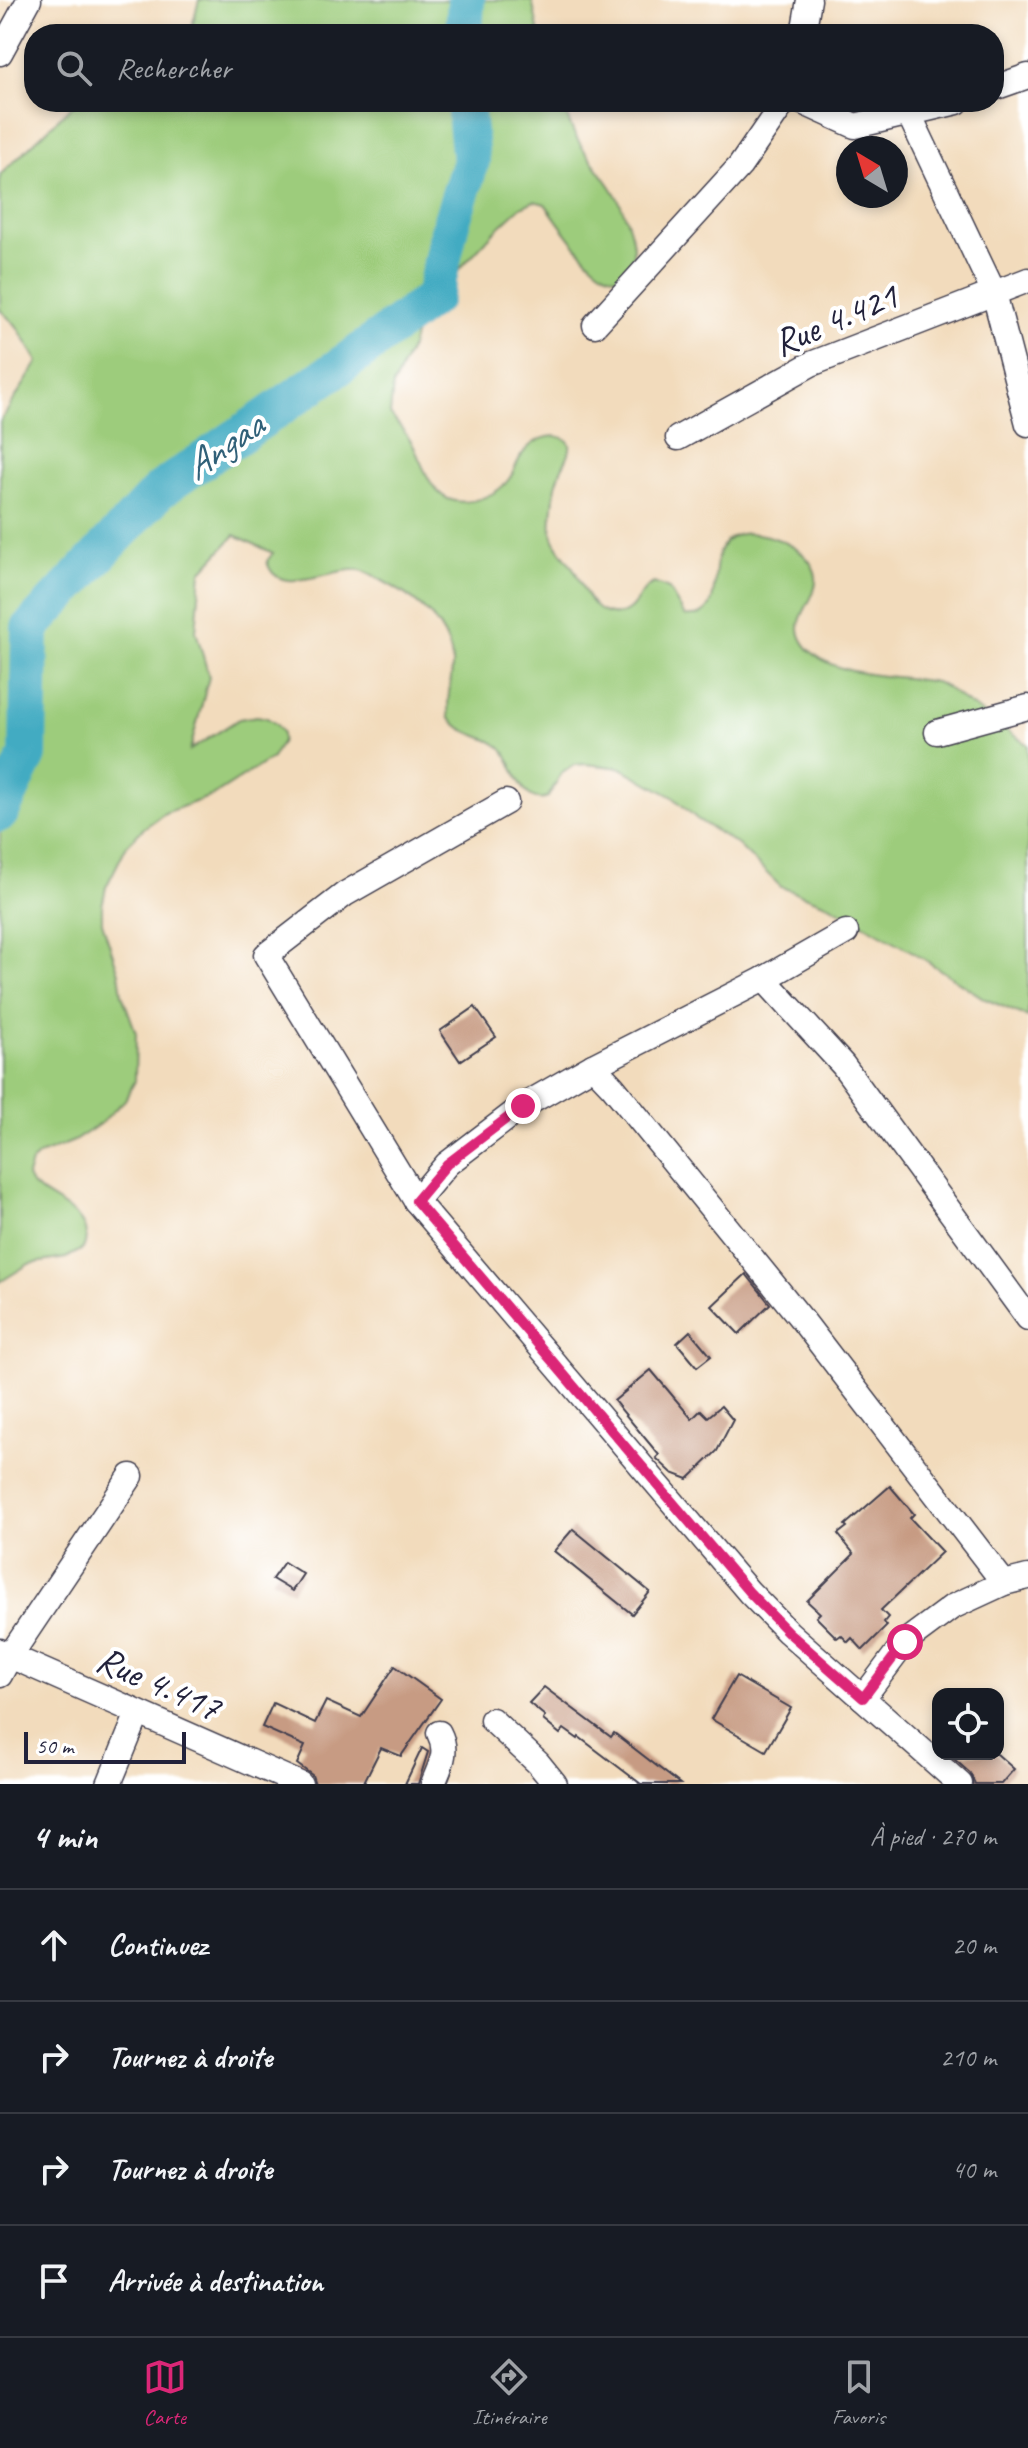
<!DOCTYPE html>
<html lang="fr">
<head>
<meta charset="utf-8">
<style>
  :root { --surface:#171b24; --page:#242831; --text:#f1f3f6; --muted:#9ea1a6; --line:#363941; --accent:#db2777 }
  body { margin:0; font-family:Caveat,sans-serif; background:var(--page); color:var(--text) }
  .controls { position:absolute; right:24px; bottom:24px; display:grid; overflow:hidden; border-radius:16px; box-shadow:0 4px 12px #0003 }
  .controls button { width:72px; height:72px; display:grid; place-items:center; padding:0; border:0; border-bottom:2px solid var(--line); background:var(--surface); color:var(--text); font:40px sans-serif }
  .compass { position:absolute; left:836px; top:136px; width:72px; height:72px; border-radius:50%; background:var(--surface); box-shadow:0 4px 12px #0003; rotate:322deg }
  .scale { position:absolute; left:24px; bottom:20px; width:162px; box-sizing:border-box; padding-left:8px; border:4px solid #22223b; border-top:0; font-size:22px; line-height:28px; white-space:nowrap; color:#22223b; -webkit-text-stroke:6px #fff; paint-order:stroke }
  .stop { position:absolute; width:24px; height:24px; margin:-18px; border:6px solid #db2777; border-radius:50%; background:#fff }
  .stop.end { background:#db2777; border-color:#fff; box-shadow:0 2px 8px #0008 }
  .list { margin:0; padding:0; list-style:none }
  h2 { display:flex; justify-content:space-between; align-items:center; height:104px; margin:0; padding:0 32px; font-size:34px }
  h2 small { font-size:26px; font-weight:400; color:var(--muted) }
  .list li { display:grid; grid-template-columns:52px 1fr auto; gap:24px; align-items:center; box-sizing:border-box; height:112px; padding:0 32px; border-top:2px solid var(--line) }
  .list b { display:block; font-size:30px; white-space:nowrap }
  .list em { font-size:26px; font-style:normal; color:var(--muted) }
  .icon { flex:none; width:44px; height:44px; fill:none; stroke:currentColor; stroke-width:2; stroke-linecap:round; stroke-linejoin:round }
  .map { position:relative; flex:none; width:1028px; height:1784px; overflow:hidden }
  .search { position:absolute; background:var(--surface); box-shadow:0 4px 12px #0003; left:24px; right:24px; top:24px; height:88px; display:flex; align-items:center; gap:20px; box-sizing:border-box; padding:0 28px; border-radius:32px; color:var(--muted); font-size:30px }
  .sheet { height:552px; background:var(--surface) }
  nav { display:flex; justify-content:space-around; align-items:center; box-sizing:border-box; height:112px; border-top:2px solid var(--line); background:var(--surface); font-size:22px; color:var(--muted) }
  nav a { display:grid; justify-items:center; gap:4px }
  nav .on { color:var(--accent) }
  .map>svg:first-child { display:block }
  .green { fill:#9dcc7b; stroke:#60775b; stroke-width:2 }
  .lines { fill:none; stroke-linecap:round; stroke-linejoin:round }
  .river { stroke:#42abc2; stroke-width:38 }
  .building { fill:#c79b83 }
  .minor-casing { stroke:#413e4e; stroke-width:27 }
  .minor { stroke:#fff; stroke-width:24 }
  .route { stroke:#db2777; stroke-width:10 }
  .labels { text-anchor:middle; stroke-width:8; stroke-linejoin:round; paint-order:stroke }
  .street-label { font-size:38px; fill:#22223b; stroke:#fff }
  .water-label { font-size:40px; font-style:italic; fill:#306078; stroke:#fff }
</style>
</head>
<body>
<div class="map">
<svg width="1028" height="1784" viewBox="0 0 1028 1784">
  <rect width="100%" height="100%" fill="#fff"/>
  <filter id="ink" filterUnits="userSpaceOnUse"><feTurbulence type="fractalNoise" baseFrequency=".0125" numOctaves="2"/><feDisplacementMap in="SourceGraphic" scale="16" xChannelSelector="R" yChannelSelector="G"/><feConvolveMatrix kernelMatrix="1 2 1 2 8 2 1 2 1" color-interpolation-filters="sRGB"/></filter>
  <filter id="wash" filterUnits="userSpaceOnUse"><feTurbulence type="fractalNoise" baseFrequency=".006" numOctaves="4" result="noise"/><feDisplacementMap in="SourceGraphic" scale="32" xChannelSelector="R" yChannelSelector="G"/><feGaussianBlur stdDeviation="1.8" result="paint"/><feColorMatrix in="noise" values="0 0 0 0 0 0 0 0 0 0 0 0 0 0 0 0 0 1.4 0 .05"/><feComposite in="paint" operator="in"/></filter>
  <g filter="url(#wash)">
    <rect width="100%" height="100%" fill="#f2dbbc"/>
    <g class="green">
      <path d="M 199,0 L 532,0 L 539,34 L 190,34 Z"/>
      <path d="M 76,102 L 561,102 C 567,115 571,130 579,142 C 592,164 614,185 623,210 C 629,225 637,247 631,264 C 612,310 556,217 545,204 L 534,201 L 521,207 L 492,234 L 421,311 L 411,347 L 393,385 L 390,414 C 397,423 406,433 412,443 C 422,461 430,497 455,501 C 473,504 498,495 509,479 C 515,471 517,460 524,452 C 533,440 553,431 567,440 C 568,441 570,443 570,445 C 572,454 562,465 560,473 C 557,481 555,489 554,497 C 553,511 549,528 554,540 C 559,551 569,561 575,571 C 585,590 592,618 619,614 C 637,612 638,589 654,583 L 669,589 L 685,616 C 736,621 696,547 737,535 C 763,528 813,548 816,577 C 818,596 799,611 799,628 C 799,638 807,649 814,654 C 841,675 881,675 913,679 C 921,680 930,680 938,683 C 946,686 955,694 963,700 C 985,715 1006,730 1028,745 L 1028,1017 L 985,999 L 913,952 L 829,905 L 781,887 L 738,845 L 697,819 L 673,797 L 621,768 L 586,764 L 574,765 L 561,774 L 548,797 C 521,807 516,766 504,751 C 495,739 476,737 464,730 C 458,727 454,722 449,718 C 444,693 458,671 449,646 C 438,614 409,595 381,580 C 374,576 366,570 359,570 C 331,567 276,600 267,561 L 273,553 L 235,535 L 201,572 L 196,631 L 209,677 L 190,750 L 239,719 L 257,716 L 267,718 L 276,724 L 282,732 L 282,741 L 272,758 L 214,795 L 165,813 L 144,828 L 127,845 L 106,887 L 102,906 L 102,922 L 119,973 L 122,994 L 136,1033 L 135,1081 L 125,1100 L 100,1124 L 74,1141 L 39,1155 L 31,1163 L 27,1176 C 31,1199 101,1208 83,1249 L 66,1258 L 29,1264 L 0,1282 L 0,422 L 38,362 L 16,325 L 0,310 L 0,175 Z"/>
    </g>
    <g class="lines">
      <g class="river">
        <path d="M 464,34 L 466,0"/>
        <path d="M 0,813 L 28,755 L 30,628 L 160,490 L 359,353 L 434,297 L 450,226 L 471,161 L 465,102"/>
      </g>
    </g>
    <g id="blocks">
      <g class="building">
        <path d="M 475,1007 L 496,1037 L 460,1061 L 440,1031 Z"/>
        <path d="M 746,1274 L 770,1304 L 739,1334 L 712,1306 Z"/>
        <path d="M 690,1331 L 711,1356 L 697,1367 L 677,1343 Z"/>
        <path d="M 651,1370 L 692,1419 L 701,1410 L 708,1417 L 721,1406 L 733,1420 L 717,1451 L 688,1479 L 672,1473 L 656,1458 L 659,1455 L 614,1401 Z"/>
        <path d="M 890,1486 L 914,1514 L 910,1518 L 942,1552 L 881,1610 L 888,1617 L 884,1622 L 887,1626 L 863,1650 L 852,1638 L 848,1642 L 841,1635 L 837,1638 L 816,1617 L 820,1613 L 807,1601 L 854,1554 L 838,1534 L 847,1527 L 845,1525 Z"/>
        <path d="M 573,1529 L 650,1592 L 632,1614 L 554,1551 Z"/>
        <path d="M 284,1562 L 303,1574 L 292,1591 L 272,1579 Z"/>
        <path d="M 395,1666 L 441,1699 L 401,1756 L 381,1748 L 363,1784 L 315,1784 L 312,1775 L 297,1764 L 305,1746 L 262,1727 L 273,1703 L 315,1723 L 326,1701 L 361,1717 Z"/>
        <path d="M 736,1676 L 791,1708 L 766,1751 L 711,1719 Z"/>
        <path d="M 544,1687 L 611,1737 L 614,1733 L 680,1784 L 641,1784 L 579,1737 L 578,1739 L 564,1729 L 560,1734 L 543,1720 L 545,1716 L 529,1703 Z"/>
        <path d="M 422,1748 L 428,1752 L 418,1784 L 405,1784 Z"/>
        <path d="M 956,1754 L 997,1754 L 1014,1769 L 1001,1784 L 975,1784 L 970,1773 L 953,1758 Z"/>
      </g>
    </g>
  </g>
  <g filter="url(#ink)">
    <use href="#blocks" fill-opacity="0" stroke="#413e4e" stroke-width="2"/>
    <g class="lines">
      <defs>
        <g id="minor">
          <path d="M 803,34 L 809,0"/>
          <path d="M 0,53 L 29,0"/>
          <path d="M 994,88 L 1028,76"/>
          <path d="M 802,102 L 855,126 L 957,102"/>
          <path d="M 909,114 L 994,293 L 1028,424"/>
          <path d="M 595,325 L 740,166 L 784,102"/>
          <path d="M 678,438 L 811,364 L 1028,280"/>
          <path d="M 937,732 L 1028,707"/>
          <path d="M 506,802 L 345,894 L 266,955 L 416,1201 L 749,1592 L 788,1632 L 960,1784"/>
          <path d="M 764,979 L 843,1065 L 1028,1318"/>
          <path d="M 593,1066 L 613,1087 L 803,1321 L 1004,1583"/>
          <path d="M 416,1201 L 447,1164 L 523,1106 L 593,1066 L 764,979 L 846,932"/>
          <path d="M 0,1651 L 10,1656 L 131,1476"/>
          <path d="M 0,1675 L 10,1656 L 300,1784"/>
          <path d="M 863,1698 L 905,1642 L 952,1607 L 1004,1583 L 1028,1577"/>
          <path d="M 492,1720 L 538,1763 L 555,1784"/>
          <path d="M 109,1784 L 138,1713"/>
          <path d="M 433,1784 C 440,1766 449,1752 439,1733"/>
        </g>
      </defs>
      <use href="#minor" class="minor-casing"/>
      <use href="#minor" class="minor"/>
    </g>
  </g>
  <g class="lines" filter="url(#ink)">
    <path class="route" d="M 523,1106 L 447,1164 L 416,1201 L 749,1592 L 788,1632 L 863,1698 L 905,1642"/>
  </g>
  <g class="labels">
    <g class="street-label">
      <text transform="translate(835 319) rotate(-23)" y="13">Rue 4.421</text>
      <text transform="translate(159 1683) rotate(24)" y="13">Rue 4.417</text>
    </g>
    <g class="water-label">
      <text transform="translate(223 445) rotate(-35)" y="14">Angaa</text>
    </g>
  </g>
</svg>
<div class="controls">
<button><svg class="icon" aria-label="locate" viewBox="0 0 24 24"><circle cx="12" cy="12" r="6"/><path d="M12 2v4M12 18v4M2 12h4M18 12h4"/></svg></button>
</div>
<svg class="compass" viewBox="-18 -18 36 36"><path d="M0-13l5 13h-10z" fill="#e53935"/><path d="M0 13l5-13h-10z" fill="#9ea1a6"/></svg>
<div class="scale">50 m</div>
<div class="stop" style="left:905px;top:1642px"></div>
<div class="stop end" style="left:523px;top:1106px"></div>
<div class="search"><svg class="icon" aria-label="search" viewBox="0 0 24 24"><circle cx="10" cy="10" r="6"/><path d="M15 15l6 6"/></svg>Rechercher</div>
</div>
<section class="sheet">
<h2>4 min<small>À pied · 270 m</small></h2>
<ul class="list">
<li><svg class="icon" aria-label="ahead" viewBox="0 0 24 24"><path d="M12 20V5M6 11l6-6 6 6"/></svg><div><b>Continuez</b></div><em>20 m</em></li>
<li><svg class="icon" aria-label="right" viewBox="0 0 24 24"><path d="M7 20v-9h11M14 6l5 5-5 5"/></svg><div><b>Tournez à droite</b></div><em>210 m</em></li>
<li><svg class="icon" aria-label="right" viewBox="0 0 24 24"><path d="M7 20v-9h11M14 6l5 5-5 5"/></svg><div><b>Tournez à droite</b></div><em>40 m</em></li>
<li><svg class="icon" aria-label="arrive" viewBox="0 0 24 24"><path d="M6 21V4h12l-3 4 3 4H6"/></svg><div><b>Arrivée à destination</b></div></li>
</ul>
</section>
<nav>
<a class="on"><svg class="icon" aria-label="map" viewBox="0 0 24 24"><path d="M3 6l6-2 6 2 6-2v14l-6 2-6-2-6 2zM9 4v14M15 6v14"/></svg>Carte</a>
<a><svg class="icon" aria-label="directions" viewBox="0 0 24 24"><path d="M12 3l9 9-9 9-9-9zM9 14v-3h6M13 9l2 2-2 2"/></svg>Itinéraire</a>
<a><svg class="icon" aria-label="saved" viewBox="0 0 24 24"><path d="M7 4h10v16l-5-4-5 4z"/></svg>Favoris</a>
</nav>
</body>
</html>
